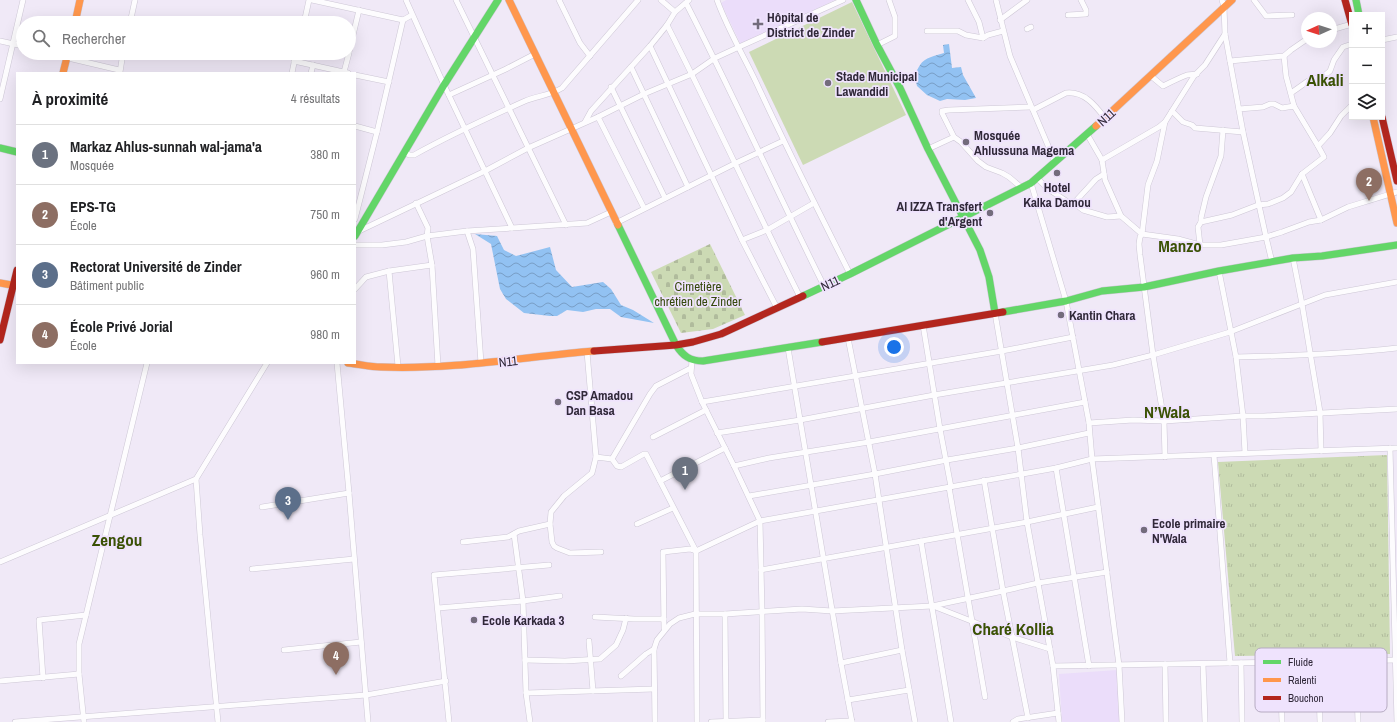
<!DOCTYPE html>
<html lang="fr">
<head>
<meta charset="utf-8">
<style>
  :root { --surface:#fff; --page:#f2f2f2; --text:#202124; --muted:#757577; --line:#e0e0e0; --accent:#111827 }
  body { margin:0; font-family:"Archivo Narrow",sans-serif; background:var(--page); color:var(--text) }
  .controls { position:absolute; right:12px; top:12px; display:grid; overflow:hidden; border-radius:0px; box-shadow:0 4px 16px #0002 }
  .controls button { width:36px; height:36px; display:grid; place-items:center; padding:0; border:0; border-bottom:1px solid var(--line); background:var(--surface); color:var(--text); font:20px sans-serif }
  .compass { position:absolute; left:1301px; top:12px; width:36px; height:36px; border-radius:50%; background:var(--surface); box-shadow:0 4px 16px #0002; rotate:267deg }
  .you { position:absolute; left:894px; top:347px; width:14px; height:14px; margin:-10px; border:3px solid #fff; border-radius:50%; background:#1a73e8; box-shadow:0 0 0 6px #1a73e833 }
  .badge { display:grid; place-items:center; width:26px; height:26px; border-radius:50%; background:var(--accent); color:#fff; font-size:13px; font-weight:700 }
  .pin { position:absolute; translate:-50% -33px; filter:drop-shadow(0 1px 2px #0008) }
  .pin::after { content:''; position:absolute; top:21px; width:14px; height:12px; background:inherit; clip-path:polygon(0 0,100% 0,50% 100%) }
  .list { margin:0; padding:0; list-style:none }
  h2 { display:flex; justify-content:space-between; align-items:center; height:52px; margin:0; padding:0 16px; font-size:17px }
  h2 small { font-size:13px; font-weight:400; color:var(--muted) }
  .list li { display:grid; grid-template-columns:26px 1fr auto; gap:12px; align-items:center; box-sizing:border-box; height:60px; padding:0 16px; border-top:1px solid var(--line) }
  .list b { display:block; font-size:15px; white-space:nowrap }
  .list p { margin:0; font-size:13px; white-space:nowrap; color:var(--muted) }
  .list em { font-size:13px; font-style:normal; color:var(--muted) }
  .icon { flex:none; width:22px; height:22px; fill:none; stroke:currentColor; stroke-width:2; stroke-linecap:round; stroke-linejoin:round }
  .map { position:relative; flex:none; width:1397px; height:722px; overflow:hidden }
  .search { position:absolute; background:var(--surface); box-shadow:0 4px 16px #0002; left:16px; top:16px; width:340px; height:44px; display:flex; align-items:center; gap:10px; box-sizing:border-box; padding:0 14px; border-radius:22px; color:var(--muted); font-size:15px }
  .panel { position:absolute; background:var(--surface); box-shadow:0 4px 16px #0002; left:16px; top:72px; width:340px; height:292px; border-radius:0px }
  .map>svg:first-child { display:block }
  .built { fill:#ebddfa }
  .grass { fill:url(#grass-tufts) }
  .cemetery { fill:url(#cemetery-stones) }
  .green { fill:#ccdab4 }
  .water { fill:url(#water-waves) }
  .lines { fill:none; stroke-linecap:round; stroke-linejoin:round }
  .street-casing { stroke:#cdc7d5; stroke-width:6 }
  .fast-casing { stroke:#cdc7d5; stroke-width:8 }
  .slow-casing { stroke:#cdc7d5; stroke-width:8 }
  .jam-casing { stroke:#cdc7d5; stroke-width:8 }
  .street { stroke:#fdfcfe; stroke-width:5 }
  .fast { stroke:#63d668; stroke-width:7 }
  .slow { stroke:#ff974d; stroke-width:7 }
  .jam { stroke:#b3261e; stroke-width:7 }
  .poi-dot { fill:#736c7c; stroke:#efe3fd; stroke-width:1.5 }
  .labels { text-anchor:middle; stroke-width:3.5; stroke-linejoin:round; paint-order:stroke }
  .poi-label { font-size:13px; font-weight:bold; fill:#302839; stroke:#efe3fd; text-anchor:start }
  .street-label { font-size:13px; fill:#302839; stroke:#efe3fd }
  .park-label { font-size:13px; fill:#35490c; stroke:#efe3fd }
  .district-label { font-size:17px; font-weight:bold; fill:#3a5104; stroke:#efe3fd }
  .key { fill:#efe3fd; stroke:#b6abc2; stroke-width:1 }
  .key-label { font-size:11px; fill:#302839 }
</style>
</head>
<body>
<div class="map">
<svg width="1397" height="722" viewBox="0 0 1397 722">
  <defs>
    <pattern id="grass-tufts" width="24" height="20" patternUnits="userSpaceOnUse"><rect width="24" height="20" fill="#ccdab4"/><path d="M3 7l-1-3M5 7V3M7 7l1-3M15 17l-1-3M17 17v-4M19 17l1-3" fill="none" stroke="#b0bb9c"/></pattern>
    <pattern id="cemetery-stones" width="16" height="16" patternUnits="userSpaceOnUse"><rect width="16" height="16" fill="#ccdab4"/><path d="M2 7V4a2 2 0 0 1 4 0v3zM10 15v-3a2 2 0 0 1 4 0v3z" fill="#b0bb9c"/></pattern>
    <pattern id="water-waves" width="16" height="10" patternUnits="userSpaceOnUse"><rect width="16" height="10" fill="#92c2f2"/><path d="M0 5q4-4 8 0t8 0" fill="none" stroke="#789ec5"/></pattern>
  </defs>
  <rect width="100%" height="100%" fill="#f0e9f7"/>
  <g class="built">
    <path d="M 726,0 L 835,0 L 741,45 L 721,3 Z"/>
    <path d="M 1117,670 L 1120,722 L 1062,722 L 1059,674 Z"/>
  </g>
  <path class="grass" d="M 1387,455 L 1390,654 L 1235,656 L 1218,462 Z"/>
  <path class="cemetery" d="M 710,244 L 745,315 L 713,329 L 681,333 L 651,272 Z"/>
  <path class="green" d="M 852,2 L 906,115 L 803,165 L 749,52 Z"/>
  <g class="water">
    <path d="M 949,44 L 952,68 L 961,67 L 963,75 L 976,98 L 965,100 L 947,99 L 940,101 L 927,95 L 917,86 L 914,74 C 917,71 918,68 920,65 C 925,57 935,56 944,53 L 943,45 Z"/>
    <path d="M 475,234 L 497,236 L 504,250 L 516,256 L 550,247 L 556,270 L 572,287 L 603,282 L 611,289 L 621,305 L 633,310 L 654,323 L 621,317 L 610,309 L 596,309 L 583,312 L 567,310 L 557,316 L 550,316 L 524,313 L 506,299 L 500,289 L 491,244 Z"/>
  </g>
  <g class="lines">
    <defs>
      <g id="street">
        <path d="M 312,0 L 403,20 L 412,15"/>
        <path d="M 406,0 L 444,85 L 512,228"/>
        <path d="M 456,0 L 566,225"/>
        <path d="M 559,0 L 580,43 L 590,56"/>
        <path d="M 661,0 L 675,12"/>
        <path d="M 717,0 C 727,28 743,55 756,82 C 786,147 818,210 850,274"/>
        <path d="M 968,0 L 979,22 L 983,38"/>
        <path d="M 996,0 L 1010,56 L 1055,162"/>
        <path d="M 1222,0 L 1224,7 L 1225,34 L 1243,132 L 1266,237 L 1272,262"/>
        <path d="M 1254,0 L 1266,16 L 1292,15"/>
        <path d="M 686,3 C 734,96 777,192 824,286"/>
        <path d="M 1068,15 L 1086,14 L 1086,10 L 1081,0"/>
        <path d="M 1000,20 L 1027,0"/>
        <path d="M 130,23 L 135,0"/>
        <path d="M 304,23 L 309,0"/>
        <path d="M 667,25 C 713,115 755,207 800,297"/>
        <path d="M 1027,29 L 1031,27"/>
        <path d="M 1331,30 L 1352,24"/>
        <path d="M 927,31 L 958,31 L 966,35 L 983,38 L 988,35 L 1003,31"/>
        <path d="M 1382,40 L 1397,37"/>
        <path d="M 0,41 L 23,46"/>
        <path d="M 877,45 L 895,36 L 895,17 L 889,0"/>
        <path d="M 650,46 L 742,240 L 777,308"/>
        <path d="M 349,52 L 359,10"/>
        <path d="M 47,53 L 119,70"/>
        <path d="M 1284,56 L 1286,76 L 1294,106"/>
        <path d="M 294,61 L 348,73"/>
        <path d="M 1230,61 L 1284,56 L 1291,50 L 1307,39"/>
        <path d="M 631,67 L 688,187"/>
        <path d="M 120,72 L 123,53"/>
        <path d="M 344,72 L 349,53"/>
        <path d="M 292,73 L 296,53"/>
        <path d="M 311,73 L 313,65"/>
        <path d="M 355,75 L 389,82"/>
        <path d="M 1151,76 L 1163,86 C 1171,82 1179,78 1187,75 C 1191,74 1193,75 1197,74"/>
        <path d="M 611,87 L 665,198"/>
        <path d="M 1291,93 L 1308,81 L 1325,75 L 1330,71 L 1334,60 L 1343,47 L 1352,44"/>
        <path d="M 449,95 L 506,69 L 535,54"/>
        <path d="M 0,99 L 23,0"/>
        <path d="M 1239,109 L 1263,107 L 1270,104 L 1274,104 L 1282,108 L 1294,106 L 1318,146"/>
        <path d="M 1033,110 L 1066,93 C 1084,91 1095,105 1105,118"/>
        <path d="M 1172,111 L 1183,122 L 1192,125 L 1195,128 L 1243,132"/>
        <path d="M 598,117 L 644,208"/>
        <path d="M 585,122 L 591,111 L 650,46 L 667,25 L 675,12 L 689,0"/>
        <path d="M 355,126 L 377,132"/>
        <path d="M 1087,134 L 1102,160 L 1105,180 L 1121,216 L 1142,234 L 1178,239 L 1200,245 L 1221,245 L 1266,237 L 1282,232 L 1309,222 L 1321,220 L 1348,207 L 1397,192"/>
        <path d="M 928,149 L 954,137"/>
        <path d="M 405,151 L 409,155 L 414,155 C 450,135 487,118 525,101 C 537,96 551,95 562,88 L 638,0"/>
        <path d="M 1102,160 L 1159,127 L 1165,122"/>
        <path d="M 1302,174 L 1321,220"/>
        <path d="M 1037,178 L 1048,189 L 1068,202 L 1074,203 L 1083,210 L 1107,217 L 1121,216"/>
        <path d="M 1031,183 L 1066,301 L 1089,423 L 1092,459 L 1119,665 L 1122,722"/>
        <path d="M 1022,188 L 1009,177 L 1002,173 L 986,167 L 978,161 L 961,142 L 954,137 L 942,113 L 942,111 L 949,110 L 1031,107"/>
        <path d="M 416,203 L 428,228 L 427,236 L 432,265 L 438,366"/>
        <path d="M 1074,203 L 1096,179 L 1104,174"/>
        <path d="M 355,219 L 377,132 L 403,20"/>
        <path d="M 1201,222 L 1201,218 L 1206,197 L 1221,156 L 1223,130"/>
        <path d="M 616,223 L 736,163 L 783,141"/>
        <path d="M 359,231 L 485,171 L 528,148 L 598,117 L 644,94 L 692,74 L 715,58 L 739,47 L 843,0"/>
        <path d="M 467,231 L 473,249 L 481,363"/>
        <path d="M 742,240 L 767,230 L 814,203"/>
        <path d="M 355,245 L 382,245 L 406,242 L 427,236 L 467,231 L 587,223 L 611,212"/>
        <path d="M 1200,245 L 1198,227 L 1201,222 L 1232,215 L 1258,205 L 1268,204 L 1283,198 L 1291,192 L 1302,174 L 1324,157 L 1318,146 L 1330,133 L 1341,116 L 1352,105"/>
        <path d="M 1293,258 L 1302,304 L 1320,412 L 1321,451"/>
        <path d="M 1219,271 L 1236,357 L 1243,416 L 1245,453"/>
        <path d="M 355,289 L 366,277 L 389,271"/>
        <path d="M 995,313 L 1018,448 L 1027,522 L 1053,666 L 1059,722"/>
        <path d="M 923,325 L 940,429 L 951,487"/>
        <path d="M 848,338 L 875,474 L 902,650 L 915,722"/>
        <path d="M 788,348 L 841,663 L 852,722"/>
        <path d="M 587,352 L 596,457"/>
        <path d="M 1236,357 C 1290,356 1343,354 1397,348"/>
        <path d="M 692,360 L 691,374 L 702,402 L 734,466 L 760,521 L 762,612 L 763,722"/>
        <path d="M 337,363 L 349,493 L 368,722"/>
        <path d="M 398,366 L 389,271 L 432,265"/>
        <path d="M 702,402 L 1002,351 L 1073,337"/>
        <path d="M 1089,423 L 1133,420 L 1164,421 L 1243,416 L 1264,416 L 1397,409"/>
        <path d="M 717,433 L 800,420 L 934,395 L 1113,365 L 1153,355 L 1230,332 L 1325,295 L 1397,282"/>
        <path d="M 653,437 L 706,410"/>
        <path d="M 1390,448 L 1397,722"/>
        <path d="M 1214,455 L 1230,663"/>
        <path d="M 1165,457 L 1164,421 L 1153,355 L 1140,255 L 1139,244 L 1140,237 L 1142,234 L 1148,185 L 1157,161 L 1165,122 L 1194,76 L 1205,65 L 1225,34"/>
        <path d="M 612,459 L 650,394 L 656,386 L 691,368"/>
        <path d="M 734,466 L 769,458 L 869,442 L 1085,402"/>
        <path d="M 1056,468 L 1089,666"/>
        <path d="M 196,479 L 200,535 L 218,722"/>
        <path d="M 984,480 L 1003,591 L 1028,718"/>
        <path d="M 660,481 L 725,448"/>
        <path d="M 949,487 L 985,697"/>
        <path d="M 749,496 L 875,474 L 947,460 L 1018,448 L 1089,433"/>
        <path d="M 262,507 L 349,493"/>
        <path d="M 637,524 L 673,508"/>
        <path d="M 514,534 L 523,601 L 526,693 L 530,722"/>
        <path d="M 921,541 L 951,722"/>
        <path d="M 463,542 L 508,537 L 519,531 L 550,524"/>
        <path d="M 601,552 L 570,553 L 557,548 L 554,546 L 552,542 L 550,524 L 551,512 L 564,496 L 592,473 L 596,457 L 612,459 L 617,466 L 621,467 L 644,454 L 646,454 L 696,551 L 697,722"/>
        <path d="M 0,562 L 196,479 L 267,363"/>
        <path d="M 252,569 L 354,559"/>
        <path d="M 761,570 L 1027,522 L 1098,507"/>
        <path d="M 933,606 L 1012,637 L 1050,649"/>
        <path d="M 438,608 L 523,601 L 560,596"/>
        <path d="M 725,614 L 726,721"/>
        <path d="M 595,617 L 634,619 L 664,619"/>
        <path d="M 664,629 L 663,552 L 690,549 L 696,551 L 760,521 L 1056,468 L 1092,459 L 1397,448"/>
        <path d="M 589,641 L 593,691"/>
        <path d="M 284,650 L 361,642"/>
        <path d="M 525,660 L 565,661 L 600,659 L 616,645 L 623,630 L 626,618"/>
        <path d="M 1356,660 L 1358,722"/>
        <path d="M 1318,661 L 1320,722"/>
        <path d="M 1280,662 L 1282,722"/>
        <path d="M 841,663 L 902,650"/>
        <path d="M 1241,663 L 1242,722"/>
        <path d="M 1165,664 L 1166,722"/>
        <path d="M 1203,664 L 1205,722"/>
        <path d="M 1053,666 L 1397,660"/>
        <path d="M 621,676 L 646,654 L 654,649"/>
        <path d="M 43,678 L 39,620 L 86,615"/>
        <path d="M 0,681 L 79,674"/>
        <path d="M 526,693 L 654,689"/>
        <path d="M 848,700 L 909,690"/>
        <path d="M 15,722 L 366,695 L 446,681"/>
        <path d="M 84,722 L 79,674 L 79,644 L 147,363"/>
        <path d="M 449,722 L 434,575 L 549,565"/>
        <path d="M 655,722 L 654,649 L 657,640 L 670,624 L 679,618 L 695,614 L 725,614 L 802,609 L 832,611 L 932,606 L 1003,591 L 1038,583 L 1107,572"/>
        <path d="M 711,722 L 763,720"/>
        <path d="M 828,722 L 852,721"/>
        <path d="M 1013,722 L 1018,719 L 1058,713"/>
      </g>
      <g id="fast">
        <path d="M 856,0 L 877,45 L 900,88 L 928,149 L 980,250 L 989,277 L 995,313"/>
        <path d="M 1356,0 L 1359,15"/>
        <path d="M 0,148 L 17,152"/>
        <path d="M 618,225 L 676,345 C 683,356 690,361 703,361 L 822,342"/>
        <path d="M 355,236 L 444,85 L 498,0"/>
        <path d="M 803,296 L 850,274 L 1031,183 L 1096,126"/>
        <path d="M 1003,312 L 1066,301 L 1102,291 L 1144,287 L 1219,271 L 1293,258 L 1322,256 L 1397,245"/>
      </g>
      <g id="slow">
        <path d="M 509,0 L 618,225"/>
        <path d="M 75,23 L 80,0"/>
        <path d="M 63,73 L 68,53"/>
        <path d="M 1373,117 L 1397,223"/>
        <path d="M 1096,126 L 1232,0"/>
        <path d="M 0,283 L 17,286"/>
        <path d="M 348,363 C 359,364 370,367 381,367 C 453,370 523,357 594,351"/>
      </g>
      <g id="jam">
        <path d="M 1345,0 L 1352,25"/>
        <path d="M 1382,117 L 1397,181"/>
        <path d="M 0,340 L 17,270"/>
        <path d="M 822,342 L 1003,312"/>
        <path d="M 594,351 L 676,345 L 693,342 L 721,334 L 803,296"/>
      </g>
    </defs>
    <use href="#street" class="street-casing"/>
    <use href="#fast" class="fast-casing"/>
    <use href="#slow" class="slow-casing"/>
    <use href="#jam" class="jam-casing"/>
    <use href="#street" class="street"/>
    <use href="#fast" class="fast"/>
    <use href="#slow" class="slow"/>
    <use href="#jam" class="jam"/>
  </g>
  <g class="poi-dot">
    <path d="M756 18h4v4h4v4h-4v4h-4v-4h-4v-4h4z"/>
    <circle cx="828" cy="83" r="4"/>
    <circle cx="966" cy="142" r="4"/>
    <circle cx="1057" cy="173" r="4"/>
    <circle cx="990" cy="213" r="4"/>
    <circle cx="1061" cy="315" r="4"/>
    <circle cx="558" cy="402" r="4"/>
    <circle cx="1144" cy="530" r="4"/>
    <circle cx="474" cy="620" r="4"/>
  </g>
  <g class="labels">
    <g class="poi-label">
      <text x="767" y="22">Hôpital de<tspan x="767" dy="15">District de Zinder</tspan></text>
      <text x="836" y="81">Stade Municipal<tspan x="836" dy="15">Lawandidi</tspan></text>
      <text x="974" y="140">Mosquée<tspan x="974" dy="15">Ahlussuna Magema</tspan></text>
      <text x="1057" y="192" text-anchor="middle">Hotel<tspan x="1057" dy="15">Kalka Damou</tspan></text>
      <text x="982" y="211" text-anchor="end">Al IZZA Transfert<tspan x="982" dy="15">d'Argent</tspan></text>
      <text x="1069" y="320">Kantin Chara</text>
      <text x="566" y="400">CSP Amadou<tspan x="566" dy="15">Dan Basa</tspan></text>
      <text x="1152" y="528">Ecole primaire<tspan x="1152" dy="15">N'Wala</tspan></text>
      <text x="482" y="625">Ecole Karkada 3</text>
    </g>
    <g class="street-label">
      <text transform="translate(1106 117) rotate(-43)" y="5">N11</text>
      <text transform="translate(830 283) rotate(-25)" y="5">N11</text>
      <text transform="translate(508 361) rotate(-6)" y="5">N11</text>
    </g>
    <g class="park-label">
      <text x="698" y="291">Cimetière<tspan x="698" dy="15">chrétien de Zinder</tspan></text>
    </g>
    <g class="district-label">
      <text x="1325" y="86">Alkali</text>
      <text x="1180" y="252">Manzo</text>
      <text x="1167" y="418">N’Wala</text>
      <text x="117" y="546">Zengou</text>
      <text x="1013" y="635">Charé Kollia</text>
    </g>
  </g>
  <rect x="1255" y="648" width="132" height="64" rx="6" class="key"/>
  <rect x="1263" y="660" width="18" height="4" fill="#63d668"/>
  <rect x="1263" y="678" width="18" height="4" fill="#ff974d"/>
  <rect x="1263" y="696" width="18" height="4" fill="#b3261e"/>
  <g class="key-label">
    <text x="1288" y="666">Fluide</text>
    <text x="1288" y="684">Ralenti</text>
    <text x="1288" y="702">Bouchon</text>
  </g>
</svg>
<div class="controls">
<button>+</button>
<button>−</button>
<button><svg class="icon" aria-label="layers" viewBox="0 0 24 24"><path d="M12 4l9 5-9 5-9-5zM3 14l9 5 9-5"/></svg></button>
</div>
<svg class="compass" viewBox="-18 -18 36 36"><path d="M0-13l5 13h-10z" fill="#e53935"/><path d="M0 13l5-13h-10z" fill="#757577"/></svg>
<div class="you"></div>
<div class="pin badge" style="left:685px;top:490px;background:#6b7280">1</div>
<div class="pin badge" style="left:1369px;top:201px;background:#8d6e63">2</div>
<div class="pin badge" style="left:288px;top:520px;background:#5c6f8a">3</div>
<div class="pin badge" style="left:336px;top:675px;background:#8d6e63">4</div>
<div class="search"><svg class="icon" aria-label="search" viewBox="0 0 24 24"><circle cx="10" cy="10" r="6"/><path d="M15 15l6 6"/></svg>Rechercher</div>
<section class="panel">
<h2>À proximité<small>4 résultats</small></h2>
<ul class="list">
<li><span class="badge" style="background:#6b7280">1</span><div><b>Markaz Ahlus-sunnah wal-jama'a</b><p>Mosquée</p></div><em>380 m</em></li>
<li><span class="badge" style="background:#8d6e63">2</span><div><b>EPS-TG</b><p>École</p></div><em>750 m</em></li>
<li><span class="badge" style="background:#5c6f8a">3</span><div><b>Rectorat Université de Zinder</b><p>Bâtiment public</p></div><em>960 m</em></li>
<li><span class="badge" style="background:#8d6e63">4</span><div><b>École Privé Jorial</b><p>École</p></div><em>980 m</em></li>
</ul>
</section>
</div>
</body>
</html>
